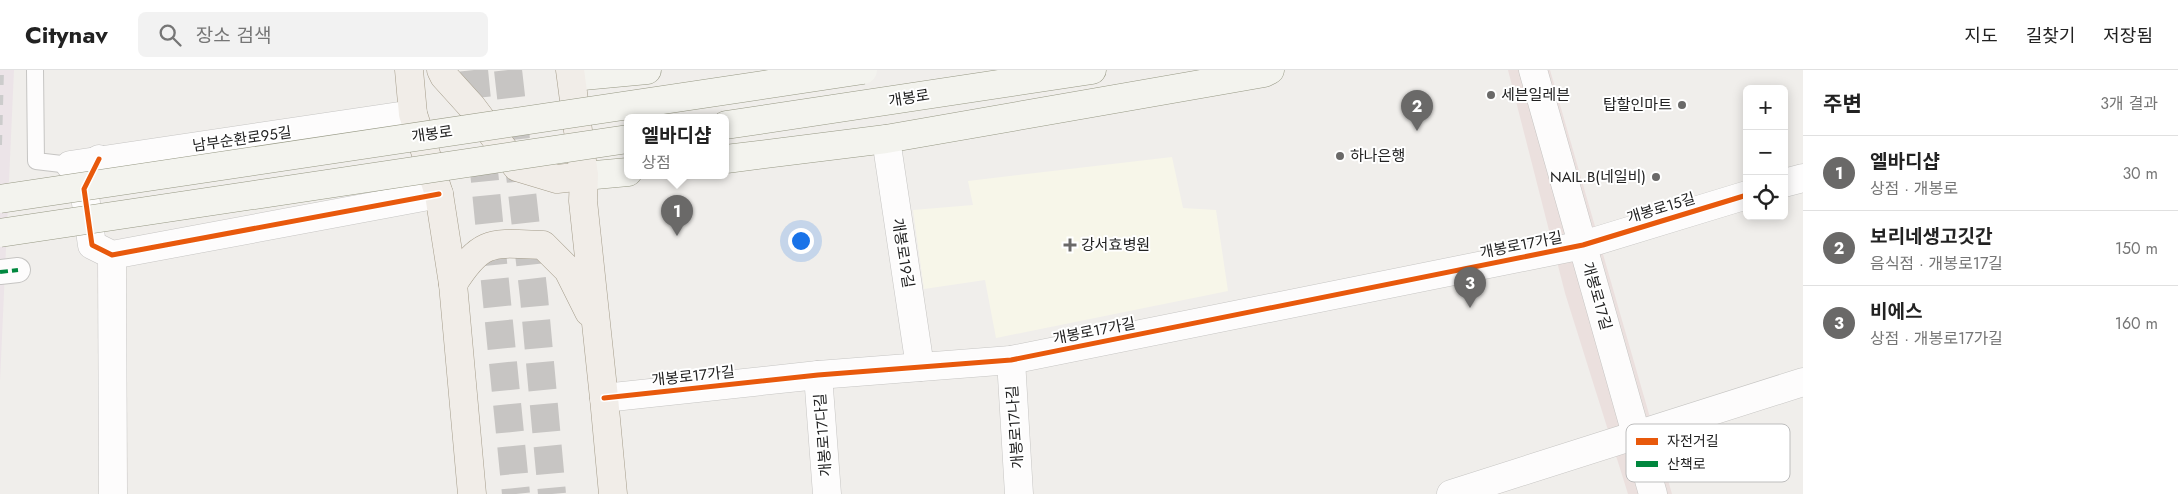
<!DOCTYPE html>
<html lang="ko">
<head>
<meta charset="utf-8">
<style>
  :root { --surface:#fff; --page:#f2f2f2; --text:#222; --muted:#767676; --line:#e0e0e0; --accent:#6a6968 }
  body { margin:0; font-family:Jost,"Noto Sans KR",sans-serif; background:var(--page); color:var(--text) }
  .controls { position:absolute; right:15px; top:15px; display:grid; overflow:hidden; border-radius:8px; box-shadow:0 2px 12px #0003 }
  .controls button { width:45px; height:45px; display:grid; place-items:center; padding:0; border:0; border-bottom:1px solid var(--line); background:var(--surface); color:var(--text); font:25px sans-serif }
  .you { position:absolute; left:800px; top:170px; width:18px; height:18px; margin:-12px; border:4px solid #fff; border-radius:50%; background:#1a73e8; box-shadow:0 0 0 8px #1a73e833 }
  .badge { display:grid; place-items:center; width:32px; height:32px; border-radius:50%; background:var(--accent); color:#fff; font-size:16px; font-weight:700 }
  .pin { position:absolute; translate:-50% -41px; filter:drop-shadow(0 1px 2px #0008) }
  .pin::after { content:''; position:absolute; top:26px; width:18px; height:15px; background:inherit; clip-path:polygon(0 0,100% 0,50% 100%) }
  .popup { position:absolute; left:624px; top:44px; width:105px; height:65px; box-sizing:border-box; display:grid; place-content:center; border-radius:8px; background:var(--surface); filter:drop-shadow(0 1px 4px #0005); font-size:16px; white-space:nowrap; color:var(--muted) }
  .popup b { font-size:19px; color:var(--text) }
  .popup::after { content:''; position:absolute; left:50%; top:100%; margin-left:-10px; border:10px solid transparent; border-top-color:var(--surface) }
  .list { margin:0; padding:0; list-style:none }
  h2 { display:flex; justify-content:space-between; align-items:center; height:65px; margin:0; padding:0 20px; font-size:21px }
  h2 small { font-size:16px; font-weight:400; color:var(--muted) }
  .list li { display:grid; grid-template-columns:32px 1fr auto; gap:15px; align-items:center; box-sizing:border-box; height:75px; padding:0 20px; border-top:1px solid var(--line) }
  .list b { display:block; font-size:19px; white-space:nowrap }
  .list p { margin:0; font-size:16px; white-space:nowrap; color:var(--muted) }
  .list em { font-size:16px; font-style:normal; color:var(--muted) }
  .icon { flex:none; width:28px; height:28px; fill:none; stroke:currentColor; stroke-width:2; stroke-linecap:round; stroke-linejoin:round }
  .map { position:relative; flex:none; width:1803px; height:424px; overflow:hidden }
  header { display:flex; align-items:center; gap:30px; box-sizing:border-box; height:70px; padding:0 25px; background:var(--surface); border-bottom:1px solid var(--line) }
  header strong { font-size:24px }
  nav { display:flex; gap:28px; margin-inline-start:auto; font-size:18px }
  .search { width:350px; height:45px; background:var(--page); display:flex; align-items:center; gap:12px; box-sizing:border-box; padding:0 18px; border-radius:8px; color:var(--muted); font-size:19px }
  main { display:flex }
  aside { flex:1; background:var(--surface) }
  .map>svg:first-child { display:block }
  .commercial { fill:#ebe0de }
  .industrial { fill:#ece4e8 }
  .education { fill:#f7f6e9 }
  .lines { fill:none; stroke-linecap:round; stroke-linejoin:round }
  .primary-tunnel { stroke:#c7c5c3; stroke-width:28; stroke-dasharray:28 14; stroke-linecap:butt }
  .service-casing { stroke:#c6c5c3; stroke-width:18 }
  .pedestrian-casing { stroke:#c6c5c3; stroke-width:26 }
  .minor-casing { stroke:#c6c5c3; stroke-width:29 }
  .secondary-casing { stroke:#969884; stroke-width:29 }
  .primary-casing { stroke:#a49c8a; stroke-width:29 }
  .service { stroke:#fdfcfc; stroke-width:16 }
  .pedestrian { stroke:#fdfcfc; stroke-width:24 }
  .minor { stroke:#fdfcfc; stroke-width:28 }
  .secondary { stroke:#f3f3ee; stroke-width:28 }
  .primary { stroke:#f1ede8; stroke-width:28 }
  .rail { stroke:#ccc; stroke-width:4; stroke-dasharray:10 10; stroke-linecap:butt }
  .secondary-bridge-casing { stroke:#969884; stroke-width:29; stroke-linecap:butt }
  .secondary-bridge { stroke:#f3f3ee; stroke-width:28 }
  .quiet { stroke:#00873e; stroke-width:4; stroke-dasharray:8 4; stroke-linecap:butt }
  .cycleway-casing { stroke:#fff; stroke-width:8 }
  .cycleway { stroke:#e8590c; stroke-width:5 }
  .poi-dot { fill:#6a6968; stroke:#fff; stroke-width:2 }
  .labels { text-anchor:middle; stroke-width:4; stroke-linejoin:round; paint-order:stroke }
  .poi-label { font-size:15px; fill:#222; stroke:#fff; text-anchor:start }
  .street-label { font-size:15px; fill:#222; stroke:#fff }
  .key { fill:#fff; stroke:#bdbdbd; stroke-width:1 }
  .key-label { font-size:14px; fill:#222 }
</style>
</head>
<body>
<header>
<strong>Citynav</strong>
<div class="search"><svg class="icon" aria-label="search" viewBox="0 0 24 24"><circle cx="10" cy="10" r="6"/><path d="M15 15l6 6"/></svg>장소 검색</div>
<nav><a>지도</a><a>길찾기</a><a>저장됨</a></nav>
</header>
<main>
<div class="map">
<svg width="1803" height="424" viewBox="0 0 1803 424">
  <rect width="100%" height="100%" fill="#f0eeeb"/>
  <path class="commercial" d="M 1508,0 L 1550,0 L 1672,424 L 1628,424 L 1565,223 Z"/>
  <path class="industrial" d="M 0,0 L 14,0 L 0,312 Z"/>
  <path class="education" d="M 1172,87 L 1183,138 L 1216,140 L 1228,221 L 996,268 L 985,210 L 924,219 L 913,140 L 973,135 L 968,111 Z"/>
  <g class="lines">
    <g class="primary-tunnel">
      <path d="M 474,0 L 516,424"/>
      <path d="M 508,0 L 534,227 L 552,424"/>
    </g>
    <defs>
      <path id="service" d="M 35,0 L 36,91 L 70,95"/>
      <path id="pedestrian" d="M 0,202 L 18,200"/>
      <g id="minor">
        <path d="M 1533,0 L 1653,424"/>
        <path d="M 886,69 L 920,297"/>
        <path d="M 99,89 L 84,119 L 92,175 L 112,185 L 439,124"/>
        <path d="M 70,95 L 413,44"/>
        <path d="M 1784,113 L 1803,108"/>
        <path d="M 112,185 L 113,424"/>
        <path d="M 1011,290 L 1019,424"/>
        <path d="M 818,305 L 827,424"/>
        <path d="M 604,328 L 818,305 L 1011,290 L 1583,175 L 1747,125"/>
        <path d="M 1451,424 L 1803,312"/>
      </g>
      <g id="secondary">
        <path d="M 572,7 L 647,0"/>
        <path d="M 726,55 L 1092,0"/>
        <path d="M 726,89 L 886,69 L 1264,3 L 1270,0"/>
        <path d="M 584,106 L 628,102"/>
      </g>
      <g id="primary">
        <path d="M 409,0 L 413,44 L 439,124 L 453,214 L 472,424"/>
        <path d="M 441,0 L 444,6 L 472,37 L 517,97 L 557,109 L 584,106"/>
        <path d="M 570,0 L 584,106 L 583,131 L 604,328 L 613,424"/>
        <path d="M 453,214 C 482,168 492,173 543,175 L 568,200 L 589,242"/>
      </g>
    </defs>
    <use href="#service" class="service-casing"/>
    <use href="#pedestrian" class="pedestrian-casing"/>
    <use href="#minor" class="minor-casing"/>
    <use href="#secondary" class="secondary-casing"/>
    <use href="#primary" class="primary-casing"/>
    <use href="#service" class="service"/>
    <use href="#pedestrian" class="pedestrian"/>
    <use href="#minor" class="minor"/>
    <use href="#secondary" class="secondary"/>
    <use href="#primary" class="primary"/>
    <path class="rail" d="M 0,75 L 2,0"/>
    <defs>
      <g id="secondary-bridge">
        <path d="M 0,129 L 863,0"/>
        <path d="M 0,163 L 628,69"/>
      </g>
    </defs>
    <use href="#secondary-bridge" class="secondary-bridge-casing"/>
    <use href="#secondary-bridge" class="secondary-bridge"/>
    <path class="quiet" d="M 0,202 L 18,200"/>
    <defs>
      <g id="cycleway">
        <path d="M 99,89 L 84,119 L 92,175 L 112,185 L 439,124"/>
        <path d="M 604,328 L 818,305 L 1011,290 L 1583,175 L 1747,125"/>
      </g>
    </defs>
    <use href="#cycleway" class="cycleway-casing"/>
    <use href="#cycleway" class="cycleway"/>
  </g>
  <g class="poi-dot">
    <circle cx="1491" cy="25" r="5"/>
    <circle cx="1682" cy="35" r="5"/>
    <circle cx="1340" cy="86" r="5"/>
    <circle cx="1656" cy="107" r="5"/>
    <path d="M1067.5 167.5h5v5h5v5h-5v5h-5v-5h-5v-5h5z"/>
  </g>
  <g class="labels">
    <g class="poi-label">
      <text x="1501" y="30">세븐일레븐</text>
      <text x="1672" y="40" text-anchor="end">탑할인마트</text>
      <text x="1350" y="91">하나은행</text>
      <text x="1646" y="112" text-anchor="end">NAIL.B(네일비)</text>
      <text x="1081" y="180">강서효병원</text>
    </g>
    <g class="street-label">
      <text transform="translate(909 28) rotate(-9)" y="5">개봉로</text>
      <text transform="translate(432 64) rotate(-8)" y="5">개봉로</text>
      <text transform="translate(242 69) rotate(-8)" y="5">남부순환로95길</text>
      <text transform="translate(1661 138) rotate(-17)" y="5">개봉로15길</text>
      <text transform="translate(1521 175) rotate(-11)" y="5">개봉로17가길</text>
      <text transform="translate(903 183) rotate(81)" y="5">개봉로19길</text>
      <text transform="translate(1597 226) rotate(74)" y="5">개봉로17길</text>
      <text transform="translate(1094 261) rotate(-11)" y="5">개봉로17가길</text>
      <text transform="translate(693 306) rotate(-6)" y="5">개봉로17가길</text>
      <text transform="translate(1015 357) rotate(-94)" y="5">개봉로17나길</text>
      <text transform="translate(823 365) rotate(-94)" y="5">개봉로17다길</text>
    </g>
  </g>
  <rect x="1626" y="354" width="164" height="58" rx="8" class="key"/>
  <rect x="1636" y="368" width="22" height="7" fill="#e8590c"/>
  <rect x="1636" y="391" width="22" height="6" fill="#00873e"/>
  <g class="key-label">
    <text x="1667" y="376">자전거길</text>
    <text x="1667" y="399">산책로</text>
  </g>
</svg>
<div class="controls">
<button>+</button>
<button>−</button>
<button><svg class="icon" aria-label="locate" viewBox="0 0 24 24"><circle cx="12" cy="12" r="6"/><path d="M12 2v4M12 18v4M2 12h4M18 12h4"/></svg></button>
</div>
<div class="you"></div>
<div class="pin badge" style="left:677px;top:166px">1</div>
<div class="popup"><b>엘바디샵</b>상점</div>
<div class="pin badge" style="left:1417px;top:61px">2</div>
<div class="pin badge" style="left:1470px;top:238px">3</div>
</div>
<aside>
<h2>주변<small>3개 결과</small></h2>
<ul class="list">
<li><span class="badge">1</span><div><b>엘바디샵</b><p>상점 · 개봉로</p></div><em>30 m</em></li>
<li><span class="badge">2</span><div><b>보리네생고깃간</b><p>음식점 · 개봉로17길</p></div><em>150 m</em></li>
<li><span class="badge">3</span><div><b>비에스</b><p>상점 · 개봉로17가길</p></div><em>160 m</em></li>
</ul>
</aside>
</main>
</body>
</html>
